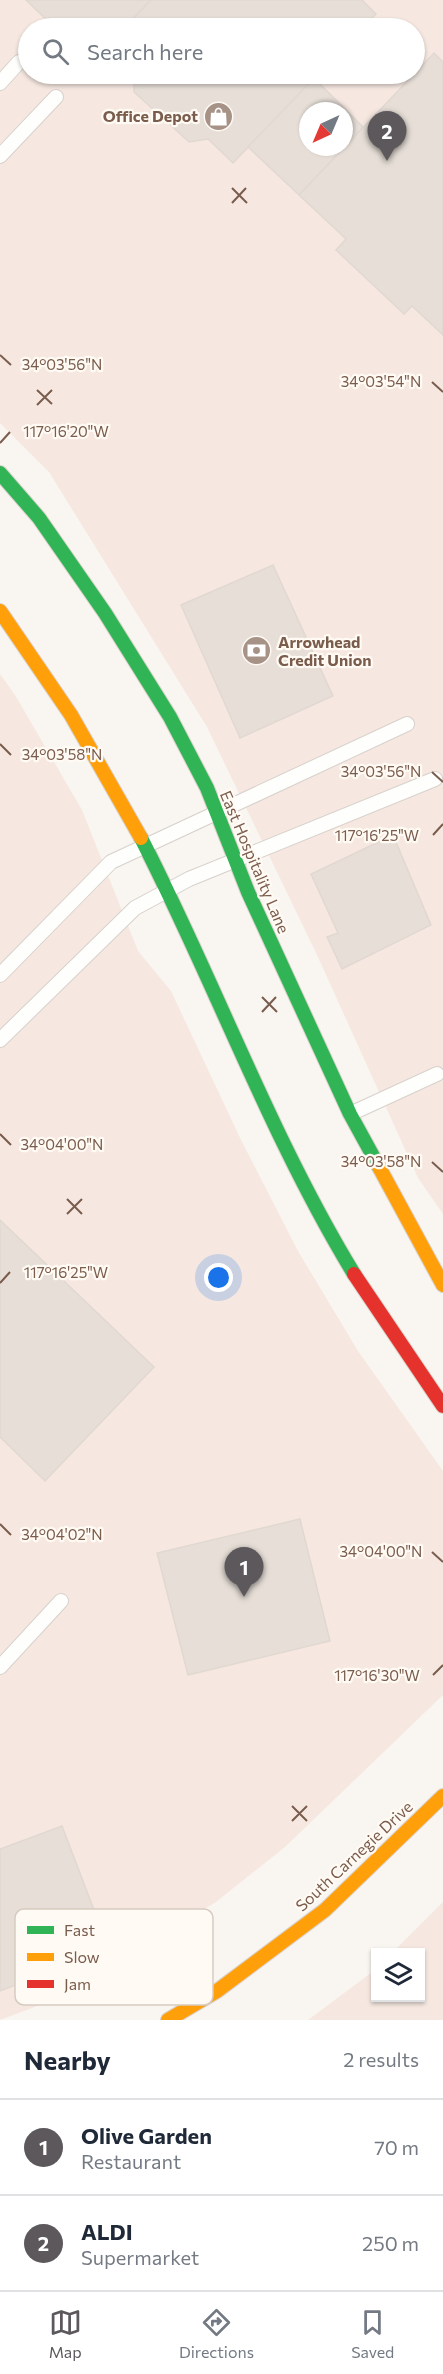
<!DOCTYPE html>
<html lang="en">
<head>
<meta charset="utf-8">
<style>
  :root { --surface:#fff; --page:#f6f6f7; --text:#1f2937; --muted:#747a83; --line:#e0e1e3; --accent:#5c585b }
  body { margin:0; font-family:Commissioner,sans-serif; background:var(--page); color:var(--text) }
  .controls { position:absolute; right:18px; bottom:18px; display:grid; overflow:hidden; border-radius:0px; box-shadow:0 2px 4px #0004 }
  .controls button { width:54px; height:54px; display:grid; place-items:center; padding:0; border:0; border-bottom:2px solid var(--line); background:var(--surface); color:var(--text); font:30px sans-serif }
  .compass { position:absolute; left:299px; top:102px; width:54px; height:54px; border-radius:50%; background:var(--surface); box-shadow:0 2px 4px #0004; rotate:224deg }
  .you { position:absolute; left:219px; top:1278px; width:21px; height:21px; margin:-15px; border:4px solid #fff; border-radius:50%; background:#1a73e8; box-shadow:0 0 0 9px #1a73e833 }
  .badge { display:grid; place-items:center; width:39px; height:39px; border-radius:50%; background:var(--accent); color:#fff; font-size:20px; font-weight:700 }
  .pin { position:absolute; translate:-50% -50px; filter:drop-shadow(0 2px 3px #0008) }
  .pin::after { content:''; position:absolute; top:32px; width:21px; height:18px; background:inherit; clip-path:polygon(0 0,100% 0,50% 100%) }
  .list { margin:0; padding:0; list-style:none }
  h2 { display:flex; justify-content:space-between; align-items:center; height:78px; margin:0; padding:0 24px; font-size:26px }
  h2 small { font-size:20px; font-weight:400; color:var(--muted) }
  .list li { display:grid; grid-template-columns:39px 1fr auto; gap:18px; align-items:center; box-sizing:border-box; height:96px; padding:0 24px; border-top:2px solid var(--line) }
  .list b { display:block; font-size:22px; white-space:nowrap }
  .list p { margin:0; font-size:20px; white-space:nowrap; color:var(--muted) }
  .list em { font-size:20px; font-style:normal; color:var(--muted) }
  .icon { flex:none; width:33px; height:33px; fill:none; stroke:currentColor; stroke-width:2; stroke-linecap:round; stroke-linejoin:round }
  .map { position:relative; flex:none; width:443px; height:2020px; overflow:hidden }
  .search { position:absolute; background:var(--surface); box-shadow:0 2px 4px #0004; left:18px; right:18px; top:18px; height:66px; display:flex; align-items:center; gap:15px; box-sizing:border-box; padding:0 21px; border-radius:33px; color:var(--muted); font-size:22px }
  .sheet { height:270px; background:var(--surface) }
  nav { display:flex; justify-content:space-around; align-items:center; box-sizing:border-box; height:84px; border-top:2px solid var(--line); background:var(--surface); font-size:16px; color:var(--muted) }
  nav a { display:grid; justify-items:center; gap:3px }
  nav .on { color:var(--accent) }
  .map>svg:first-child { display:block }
  .commercial { fill:#f6e8e1; fill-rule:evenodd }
  .building { fill:#e6ded7; stroke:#e2d8d2; stroke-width:1.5; fill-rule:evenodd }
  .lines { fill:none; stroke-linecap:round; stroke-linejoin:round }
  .lane-casing { stroke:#d7d1cb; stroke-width:16 }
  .fast-casing { stroke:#d9d2cb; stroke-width:16 }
  .slow-casing { stroke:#d9d2cb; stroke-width:16 }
  .jam-casing { stroke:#d9d2cb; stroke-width:16 }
  .lane { stroke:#fefefd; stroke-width:14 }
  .fast { stroke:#30b455; stroke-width:14 }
  .slow { stroke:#ff9f0a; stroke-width:14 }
  .jam { stroke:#e5322d; stroke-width:14 }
  .ticks { fill:none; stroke:#7a5c4d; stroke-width:2 }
  .labels { text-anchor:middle; stroke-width:4.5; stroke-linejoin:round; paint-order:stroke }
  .poi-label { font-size:16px; font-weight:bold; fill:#7a5c4d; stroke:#fffaf3; text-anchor:end }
  .street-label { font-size:16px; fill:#7a5c4d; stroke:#fffaf3 }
  .key { fill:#fffaf3; stroke:#d7cbc1; stroke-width:1.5 }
  .key-label { font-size:16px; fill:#7a5c4d }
  .ticks-label { font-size:15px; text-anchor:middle; fill:#7a5c4d; stroke:#fffaf3; stroke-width:4.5; stroke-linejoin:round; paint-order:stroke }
</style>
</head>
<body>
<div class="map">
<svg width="443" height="2020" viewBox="0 0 443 2020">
  <rect width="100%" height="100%" fill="#f9f5f0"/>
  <g class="commercial">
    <path d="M 0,0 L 443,0 L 443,1214 L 418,1178 L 317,955 L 207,727 L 49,472 L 0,423 ZM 28,28 L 414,28 L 414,74 L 28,74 ZM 308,111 L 344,111 L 344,147 L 308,147 Z"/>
    <path d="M 0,674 L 15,695 L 82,810 L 138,951 L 171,991 L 241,1140 L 298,1251 L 358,1351 L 443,1471 L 443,1695 L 285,1847 L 216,1902 L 56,1999 L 0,2020 Z"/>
    <path d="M 443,1902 L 443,2020 L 308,2020 L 375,1970 L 376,1998 L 420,1998 L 420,1952 L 393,1952 Z"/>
  </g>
  <g class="building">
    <path d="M 26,0 L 151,0 L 124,28 L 55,28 Z"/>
    <path d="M 151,0 L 362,0 L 376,14 L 362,28 L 124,28 Z"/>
    <path d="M 434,53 L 443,62 L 443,335 L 412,306 L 404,314 L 336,250 L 346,239 L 299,195 Z"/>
    <path d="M 134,74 L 319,74 L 233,163 L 208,139 L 189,142 L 134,92 Z"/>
    <path d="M 314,78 L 363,127 L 299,195 L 248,147 ZM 308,111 L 344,111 L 344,147 L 308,147 Z"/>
    <path d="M 273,565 L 333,696 L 240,738 L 181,605 Z"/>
    <path d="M 393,835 L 431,925 L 342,969 L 327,937 L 338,933 L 311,874 Z"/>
    <path d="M 0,1220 L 154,1367 L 45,1481 L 0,1437 Z"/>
    <path d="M 300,1519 L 330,1641 L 188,1675 L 157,1553 Z"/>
    <path d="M 62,1826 L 109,1949 L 0,1991 L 0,1849 Z"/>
  </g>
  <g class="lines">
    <defs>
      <g id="lane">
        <path d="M 0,83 L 19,62"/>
        <path d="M 0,156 L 56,97"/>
        <path d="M 0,975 L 111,862 L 407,724"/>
        <path d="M 0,1040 L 135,908 L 189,879 L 435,779"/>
        <path d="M 350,1114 L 437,1074"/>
        <path d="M 0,1667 L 61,1601"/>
      </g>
      <g id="fast">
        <path d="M 0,473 L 39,518 L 105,613 L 170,717 L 207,788 L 248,892 L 350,1114 L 379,1167"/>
        <path d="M 141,838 C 215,982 270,1136 354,1274"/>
      </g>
      <g id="slow">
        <path d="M 0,611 L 71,715 L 141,838"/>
        <path d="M 379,1167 L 443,1285"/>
        <path d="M 168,2020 L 217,1991 L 325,1910 L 443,1796"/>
      </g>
      <path id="jam" d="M 354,1274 L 443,1406"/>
    </defs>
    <use href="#lane" class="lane-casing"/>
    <use href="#fast" class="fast-casing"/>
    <use href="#slow" class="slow-casing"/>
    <use href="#jam" class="jam-casing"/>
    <use href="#lane" class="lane"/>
    <use href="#fast" class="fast"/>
    <use href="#slow" class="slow"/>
    <use href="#jam" class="jam"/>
  </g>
  <path class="ticks" d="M 232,188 L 247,203M 232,203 L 246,188M 0,355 L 11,365M 432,382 L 443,392M 37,390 L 52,404M 37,405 L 52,390M 0,443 L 10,432M 0,744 L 11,755M 432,772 L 443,782M 433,835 L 443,824M 262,997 L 277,1012M 262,1012 L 276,997M 0,1134 L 11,1145M 432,1162 L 443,1172M 67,1199 L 82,1214M 67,1214 L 82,1199M 0,1283 L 10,1272M 0,1524 L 11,1535M 432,1552 L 443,1562M 433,1675 L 443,1665M 292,1806 L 307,1821M 292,1821 L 307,1806"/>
  <defs>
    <symbol id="shop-disc" viewBox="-11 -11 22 22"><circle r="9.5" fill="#a69286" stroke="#fffaf3"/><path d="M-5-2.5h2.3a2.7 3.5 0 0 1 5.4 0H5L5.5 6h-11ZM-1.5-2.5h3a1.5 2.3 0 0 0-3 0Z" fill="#fff"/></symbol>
    <symbol id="bank-disc" viewBox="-11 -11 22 22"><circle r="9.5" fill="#a69286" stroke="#fffaf3"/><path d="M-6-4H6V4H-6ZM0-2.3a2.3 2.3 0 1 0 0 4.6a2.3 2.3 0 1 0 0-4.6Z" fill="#fff"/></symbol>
  </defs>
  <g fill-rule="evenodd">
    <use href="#shop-disc" x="202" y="100" width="33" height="33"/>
    <use href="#bank-disc" x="240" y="634" width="33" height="33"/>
  </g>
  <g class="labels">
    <g class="poi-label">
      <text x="198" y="122">Office Depot</text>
      <text x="278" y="648" text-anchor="start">Arrowhead<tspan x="278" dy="18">Credit Union</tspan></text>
    </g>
    <g class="street-label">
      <text transform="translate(255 862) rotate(67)" y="6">East Hospitality Lane</text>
      <text transform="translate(354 1856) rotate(-43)" y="6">South Carnegie Drive</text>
    </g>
  </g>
  <rect x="15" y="1909" width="198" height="96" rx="9" class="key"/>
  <rect x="27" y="1926" width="27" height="8" fill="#30b455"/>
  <rect x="27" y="1953" width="27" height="8" fill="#ff9f0a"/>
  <rect x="27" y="1980" width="27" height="8" fill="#e5322d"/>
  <g class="key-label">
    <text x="64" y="1936">Fast</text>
    <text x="64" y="1963">Slow</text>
    <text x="64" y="1990">Jam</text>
  </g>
  <g class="ticks-label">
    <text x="62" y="370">34°03'56"N</text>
    <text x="381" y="387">34°03'54"N</text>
    <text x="66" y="437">117°16'20"W</text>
    <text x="62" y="760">34°03'58"N</text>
    <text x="381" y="777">34°03'56"N</text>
    <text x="377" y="841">117°16'25"W</text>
    <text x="62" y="1150">34°04'00"N</text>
    <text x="381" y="1167">34°03'58"N</text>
    <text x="66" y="1278">117°16'25"W</text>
    <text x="62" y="1540">34°04'02"N</text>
    <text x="381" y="1557">34°04'00"N</text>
    <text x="377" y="1681">117°16'30"W</text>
  </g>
</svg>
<div class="controls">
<button><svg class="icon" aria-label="layers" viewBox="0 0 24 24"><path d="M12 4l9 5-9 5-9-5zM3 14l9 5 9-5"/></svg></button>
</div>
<svg class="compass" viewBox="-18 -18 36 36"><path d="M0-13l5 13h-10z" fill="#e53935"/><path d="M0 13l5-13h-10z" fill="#747a83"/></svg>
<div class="you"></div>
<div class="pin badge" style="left:244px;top:1597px">1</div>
<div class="pin badge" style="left:387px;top:161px">2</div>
<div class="search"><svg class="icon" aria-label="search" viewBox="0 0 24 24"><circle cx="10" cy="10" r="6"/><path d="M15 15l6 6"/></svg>Search here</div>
</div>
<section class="sheet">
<h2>Nearby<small>2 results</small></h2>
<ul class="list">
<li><span class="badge">1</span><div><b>Olive Garden</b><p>Restaurant</p></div><em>70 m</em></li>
<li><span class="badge">2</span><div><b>ALDI</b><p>Supermarket</p></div><em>250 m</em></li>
</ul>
</section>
<nav>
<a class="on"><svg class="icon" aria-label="map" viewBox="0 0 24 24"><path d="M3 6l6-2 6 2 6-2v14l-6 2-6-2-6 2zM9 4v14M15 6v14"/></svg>Map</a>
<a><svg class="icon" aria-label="directions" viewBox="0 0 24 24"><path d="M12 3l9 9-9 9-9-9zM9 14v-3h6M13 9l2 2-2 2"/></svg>Directions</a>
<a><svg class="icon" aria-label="saved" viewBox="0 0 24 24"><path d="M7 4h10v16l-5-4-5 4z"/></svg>Saved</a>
</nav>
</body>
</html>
